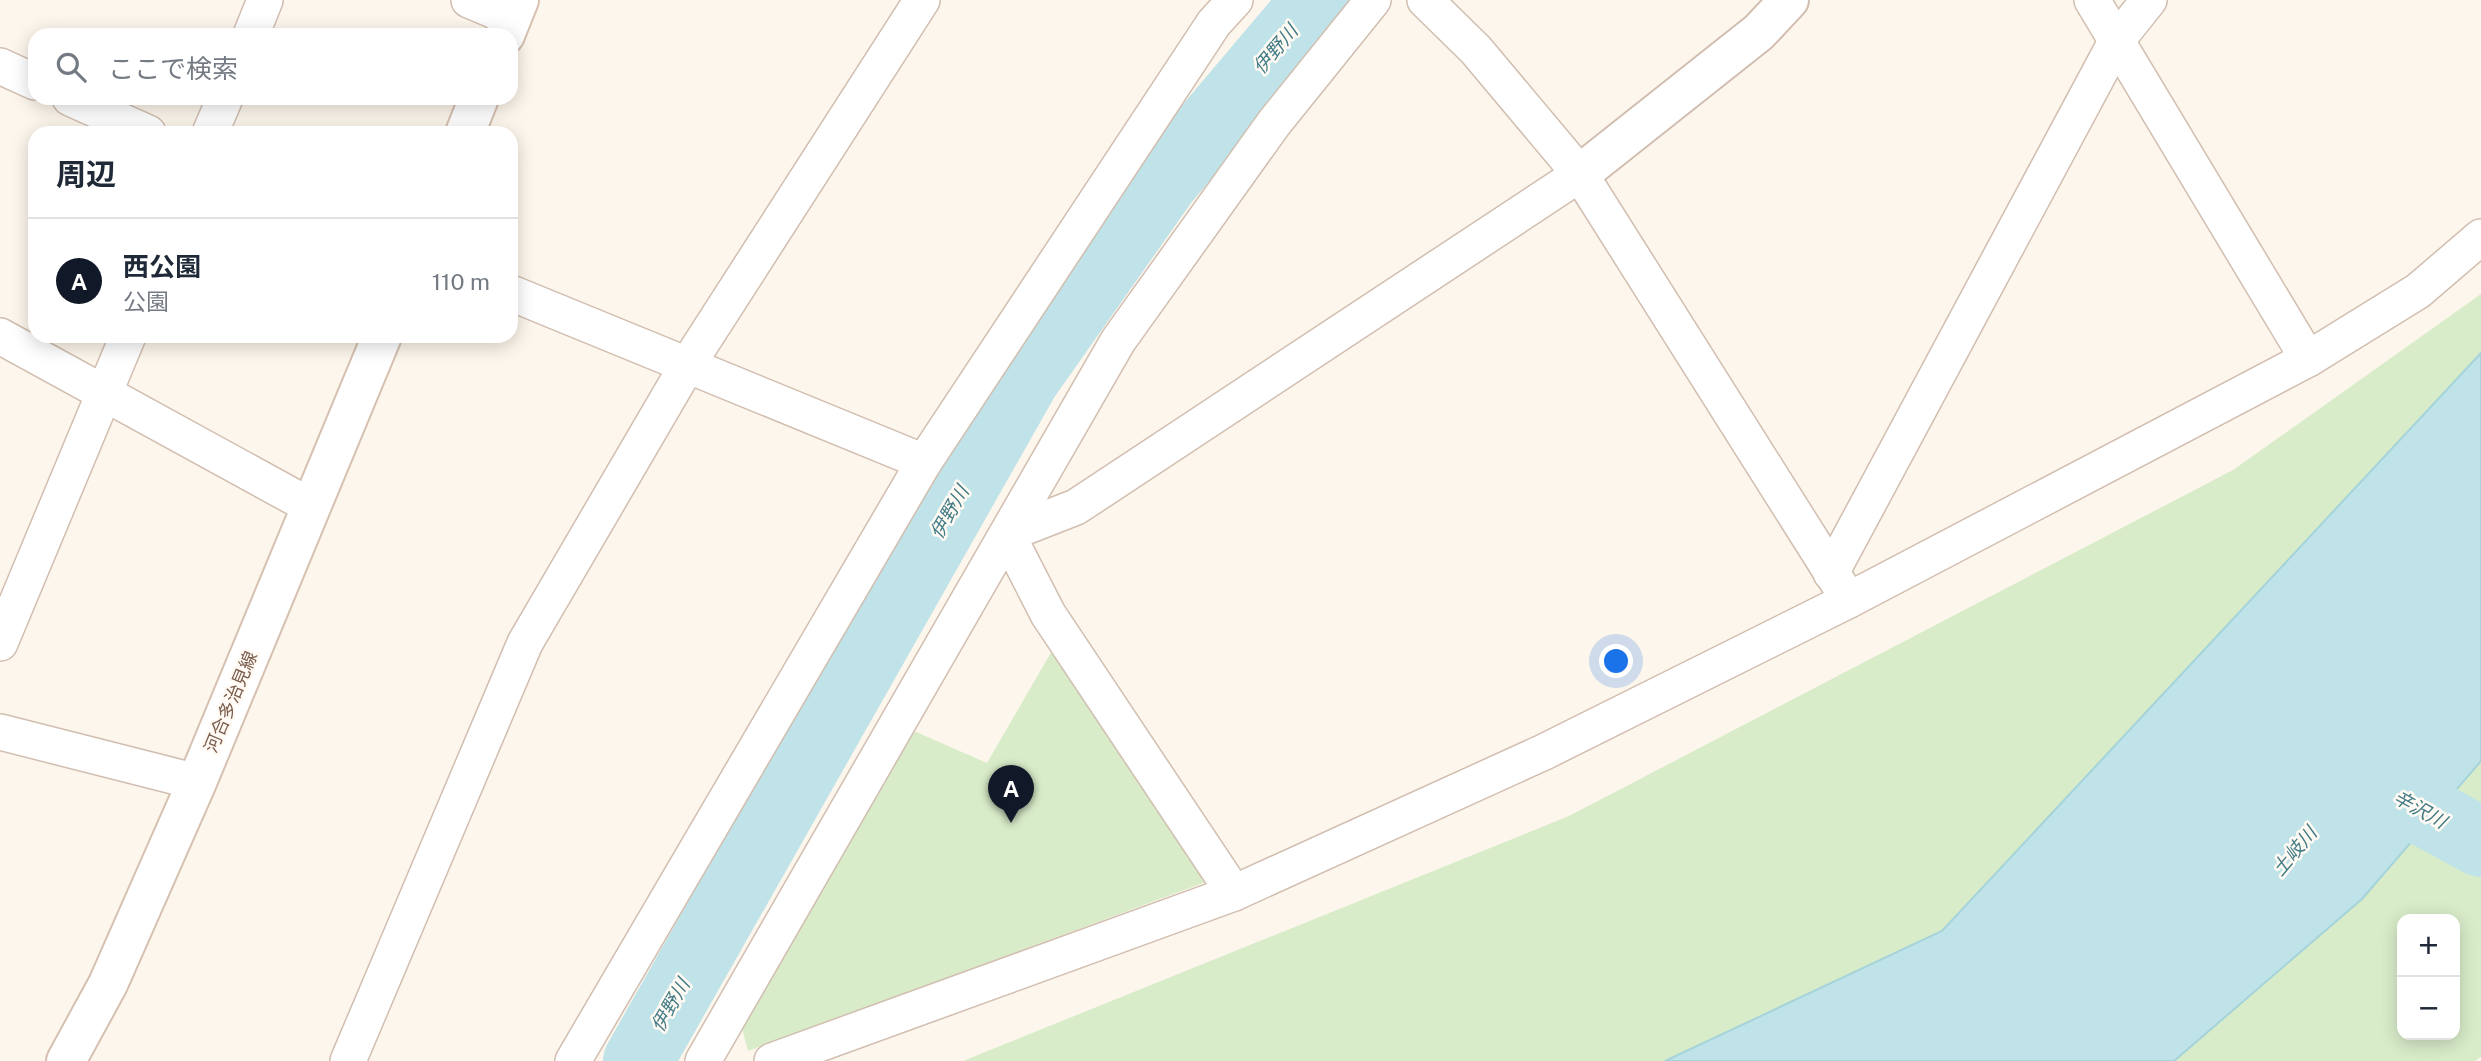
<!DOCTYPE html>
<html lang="ja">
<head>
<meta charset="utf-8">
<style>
  :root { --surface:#fff; --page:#f2f2f3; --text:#1f2937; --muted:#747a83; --line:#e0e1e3; --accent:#111827 }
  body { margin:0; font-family:"Public Sans","Noto Sans JP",sans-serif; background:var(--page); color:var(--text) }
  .controls { position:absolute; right:21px; bottom:21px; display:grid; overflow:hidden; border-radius:14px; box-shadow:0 4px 18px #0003 }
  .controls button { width:63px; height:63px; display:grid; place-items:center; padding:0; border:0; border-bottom:2px solid var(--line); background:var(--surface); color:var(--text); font:35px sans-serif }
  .you { position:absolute; left:1617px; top:662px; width:24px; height:24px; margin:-18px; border:5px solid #fff; border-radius:50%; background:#1a73e8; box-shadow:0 0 0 10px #1a73e833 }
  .badge { display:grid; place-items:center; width:46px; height:46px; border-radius:50%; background:var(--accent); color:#fff; font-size:23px; font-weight:700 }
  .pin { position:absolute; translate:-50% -58px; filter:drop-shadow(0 2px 4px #0008) }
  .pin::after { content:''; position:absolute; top:37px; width:24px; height:21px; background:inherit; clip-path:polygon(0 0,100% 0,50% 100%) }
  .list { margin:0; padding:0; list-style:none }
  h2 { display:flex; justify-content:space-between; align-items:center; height:91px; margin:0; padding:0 28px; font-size:30px }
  h2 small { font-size:23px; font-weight:400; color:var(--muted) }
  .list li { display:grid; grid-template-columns:46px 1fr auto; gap:21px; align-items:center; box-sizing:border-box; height:126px; padding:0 28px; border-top:2px solid var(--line) }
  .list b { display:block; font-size:26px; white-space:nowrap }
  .list p { margin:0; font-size:23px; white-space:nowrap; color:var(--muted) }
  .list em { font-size:23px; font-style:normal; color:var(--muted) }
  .icon { flex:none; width:38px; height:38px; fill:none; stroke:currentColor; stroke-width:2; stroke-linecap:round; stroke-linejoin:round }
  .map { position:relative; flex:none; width:2481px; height:1061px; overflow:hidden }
  .search { position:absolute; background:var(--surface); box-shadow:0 4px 18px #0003; left:28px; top:28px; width:490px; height:77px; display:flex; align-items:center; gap:18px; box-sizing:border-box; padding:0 24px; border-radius:21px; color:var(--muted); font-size:26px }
  .panel { position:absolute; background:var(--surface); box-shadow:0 4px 18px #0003; left:28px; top:126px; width:490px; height:217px; border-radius:21px }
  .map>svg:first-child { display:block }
  .green { fill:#d8ecc9; fill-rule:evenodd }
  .water { fill:#bfe3e8; stroke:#a5d3da; stroke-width:2 }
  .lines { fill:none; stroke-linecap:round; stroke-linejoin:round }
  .river { stroke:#bfe3e8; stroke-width:70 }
  .minor-casing { stroke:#d1beb0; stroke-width:38 }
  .tertiary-casing { stroke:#d1beb0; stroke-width:42 }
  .secondary-casing { stroke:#d6c0b0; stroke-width:42 }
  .minor { stroke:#fff; stroke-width:35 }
  .tertiary { stroke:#fff; stroke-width:38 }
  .secondary { stroke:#fff; stroke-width:38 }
  .labels { text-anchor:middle; stroke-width:5; stroke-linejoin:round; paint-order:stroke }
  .street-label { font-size:18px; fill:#7a5c4d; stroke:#fffaf3 }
  .water-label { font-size:19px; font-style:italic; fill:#437c86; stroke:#fffaf3 }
</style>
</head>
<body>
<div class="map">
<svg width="2481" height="1061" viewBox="0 0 2481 1061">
  <rect width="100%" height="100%" fill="#fdf6ec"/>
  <g class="green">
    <path d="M 2481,294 L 2481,353 L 1942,931 L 1665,1061 L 963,1061 L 1569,816 L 2233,470 Z"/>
    <path d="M 1053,649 L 1206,882 L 748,1051 L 741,1024 L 907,728 L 987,763 Z"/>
    <path d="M 2481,761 L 2481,1057 L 2475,1061 L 2174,1061 L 2362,899 ZM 2402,919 L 2455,919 L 2455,1035 L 2402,1035 Z"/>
  </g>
  <path class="water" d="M 2481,353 L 2481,761 L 2362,899 L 2174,1061 L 1665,1061 L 1942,931 Z"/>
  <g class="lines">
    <g class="river">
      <path d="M 2358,775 L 2481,842"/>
      <path d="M 638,1061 L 1025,378 L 1163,182 L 1317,0"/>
    </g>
    <defs>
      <g id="minor">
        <path d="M 469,0 L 512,18"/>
        <path d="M 1425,0 L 1476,50 L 1580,174 L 1849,600"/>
        <path d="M 2092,0 L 2308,359"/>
        <path d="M 251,35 L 265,0"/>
        <path d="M 0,66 L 35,82"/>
        <path d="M 70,98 L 148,133"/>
        <path d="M 210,133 L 225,98"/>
        <path d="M 511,293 L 924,462"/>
        <path d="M 0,336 L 312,507"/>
        <path d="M 1831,573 L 2117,40 L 2149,0"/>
        <path d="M 0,643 L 128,336"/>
        <path d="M 0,732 L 197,782"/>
        <path d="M 1234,893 L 1048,614 L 1007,534 L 1076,507 L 1580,174"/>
        <path d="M 348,1061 L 525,643 L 688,364 L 922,0"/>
        <path d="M 573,1061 L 924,462 L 1214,23 L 1235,0"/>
        <path d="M 703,1061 L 1118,341 L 1274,123 L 1373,0"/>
        <path d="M 772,1061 L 1234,893 L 1544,752 L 1849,600 L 2308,359 L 2418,291 L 2481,237"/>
      </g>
      <path id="tertiary" d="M 1580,174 L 1759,32 L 1789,0"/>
      <g id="secondary">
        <path d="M 505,35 L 519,0"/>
        <path d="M 465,133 L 479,98"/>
        <path d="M 66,1061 L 108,984 L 197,782 L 382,336"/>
      </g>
    </defs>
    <use href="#minor" class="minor-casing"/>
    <use href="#tertiary" class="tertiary-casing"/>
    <use href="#secondary" class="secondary-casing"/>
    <use href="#minor" class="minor"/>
    <use href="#tertiary" class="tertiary"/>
    <use href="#secondary" class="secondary"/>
  </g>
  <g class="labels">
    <g class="street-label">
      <text transform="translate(231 702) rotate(-67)" y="6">河合多治見線</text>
    </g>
    <g class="water-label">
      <text transform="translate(1275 49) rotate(-50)" y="7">伊野川</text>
      <text transform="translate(949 512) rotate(-60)" y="7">伊野川</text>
      <text transform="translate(2420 809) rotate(29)" y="7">辛沢川</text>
      <text transform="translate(2294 851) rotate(-50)" y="7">土岐川</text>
      <text transform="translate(670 1005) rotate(-60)" y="7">伊野川</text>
    </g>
  </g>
</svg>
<div class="controls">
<button>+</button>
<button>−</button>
</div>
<div class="you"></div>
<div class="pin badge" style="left:1011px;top:823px">A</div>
<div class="search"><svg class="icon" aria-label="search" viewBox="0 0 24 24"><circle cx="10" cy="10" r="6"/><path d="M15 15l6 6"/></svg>ここで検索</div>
<section class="panel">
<h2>周辺<small></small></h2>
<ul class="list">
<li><span class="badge">A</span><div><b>西公園</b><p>公園</p></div><em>110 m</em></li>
</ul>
</section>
</div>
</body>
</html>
